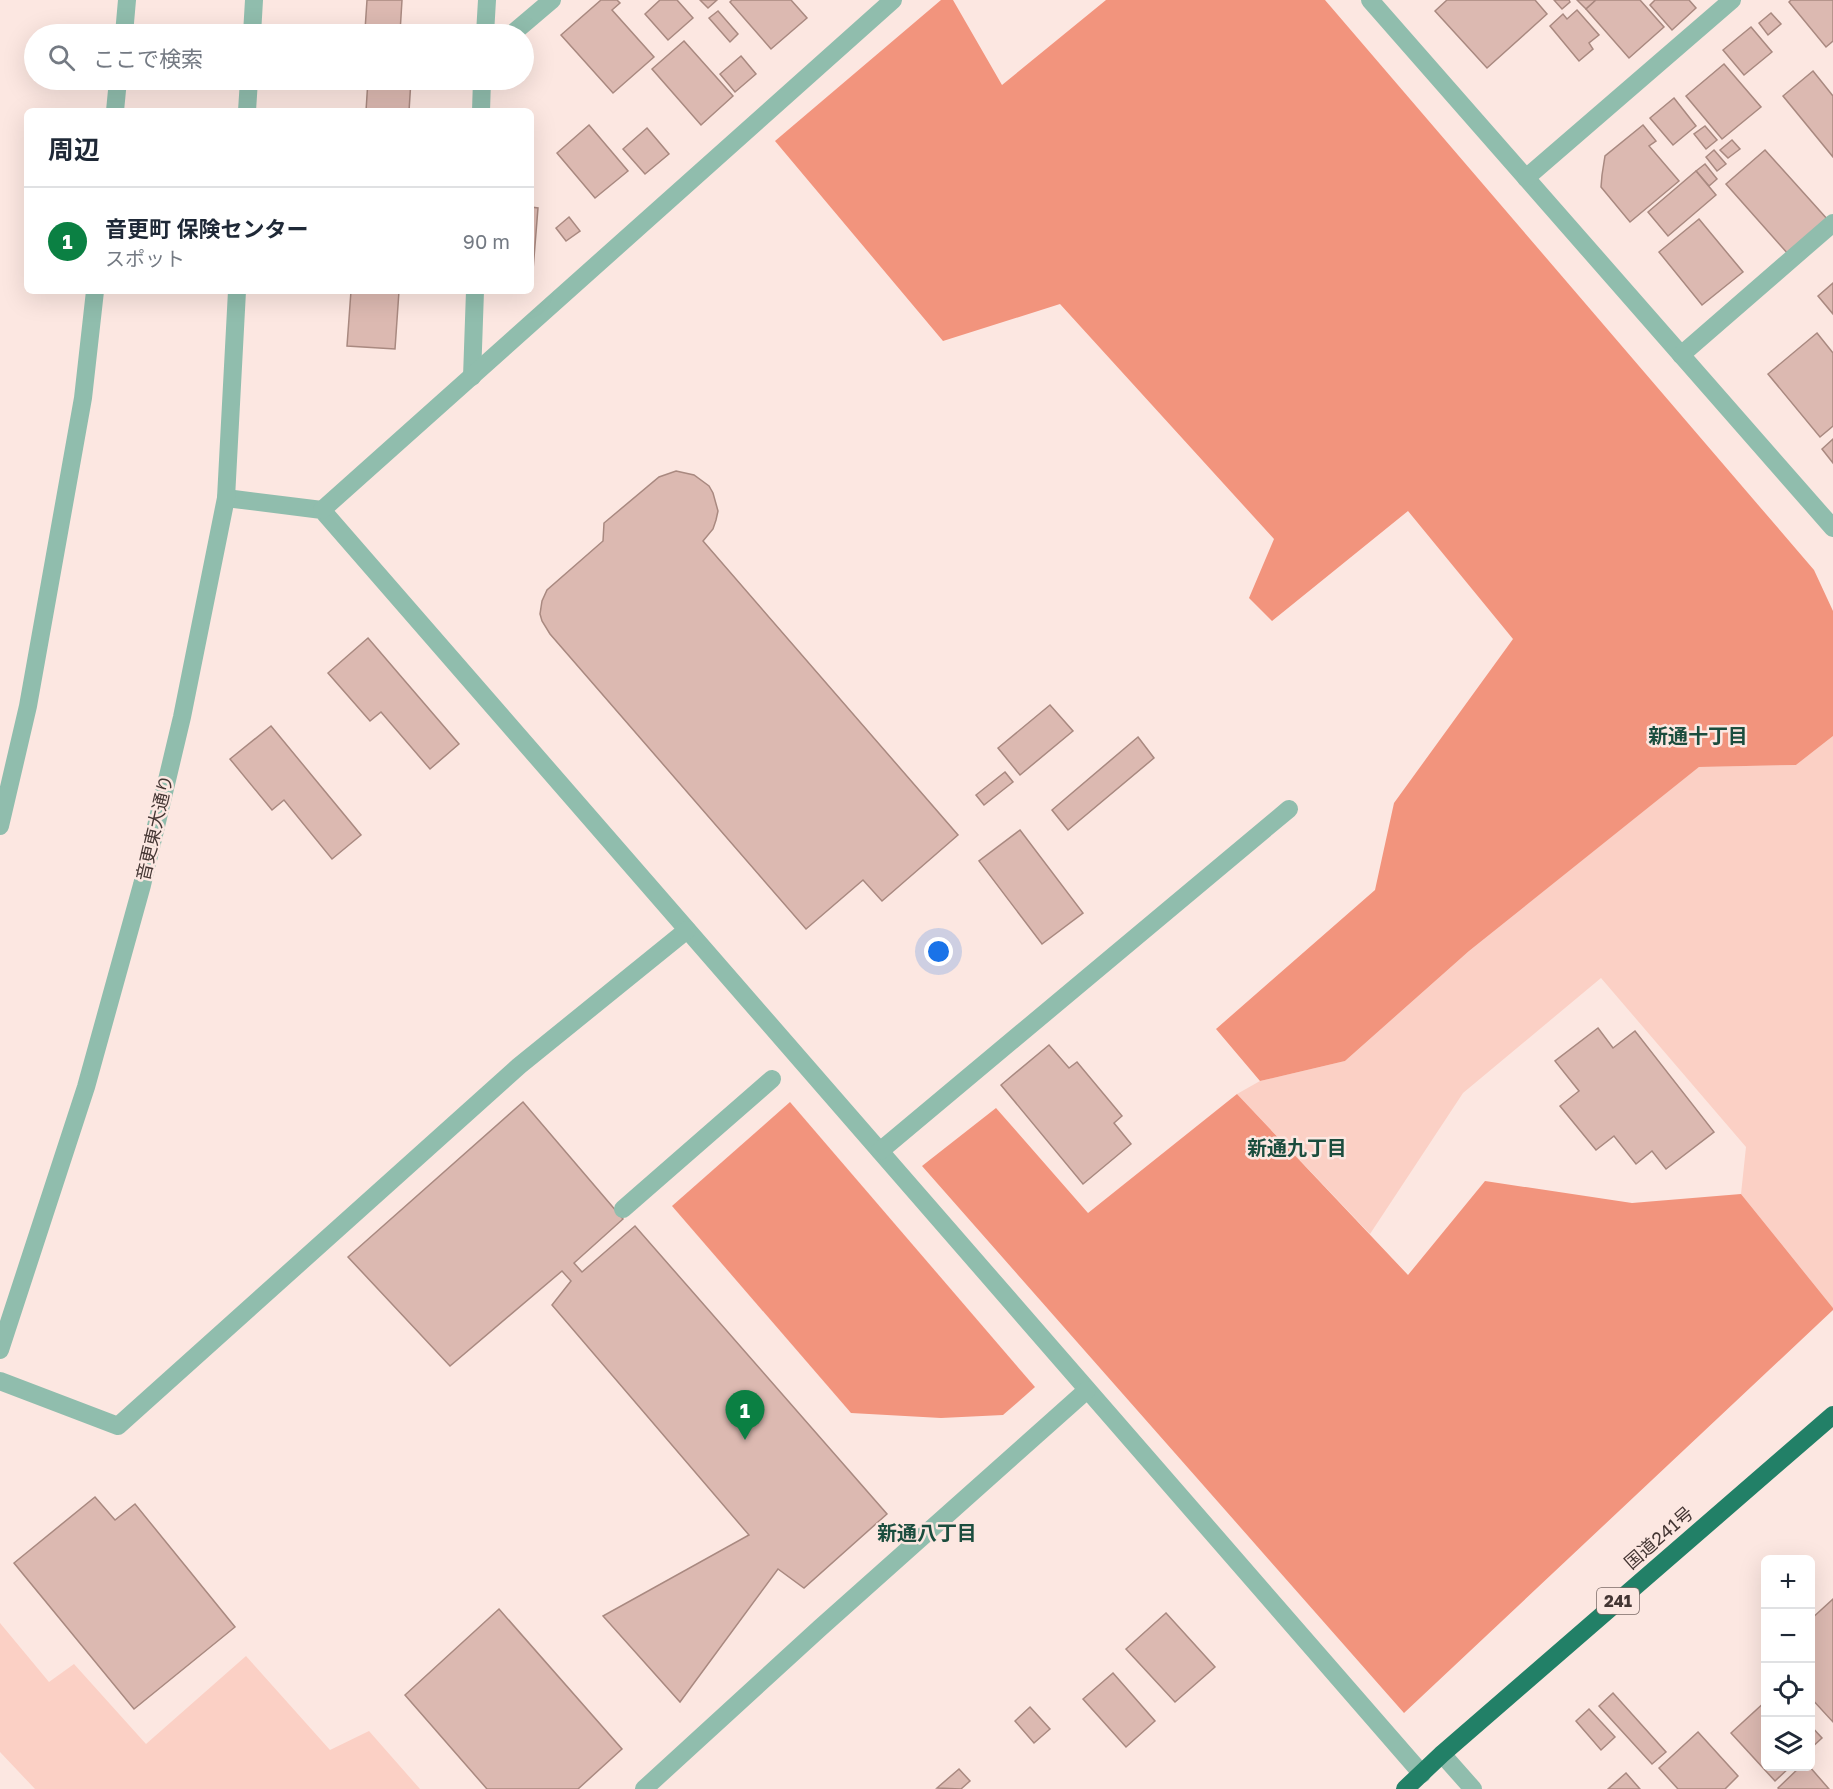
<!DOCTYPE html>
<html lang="ja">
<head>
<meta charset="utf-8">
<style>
  :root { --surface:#fff; --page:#f2f2f3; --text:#1f2937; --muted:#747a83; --line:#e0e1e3; --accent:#0b8043 }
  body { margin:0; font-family:"Golos Text","Noto Sans JP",sans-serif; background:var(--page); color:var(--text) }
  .controls { position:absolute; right:18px; bottom:18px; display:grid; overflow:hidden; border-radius:9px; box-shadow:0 6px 24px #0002 }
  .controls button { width:54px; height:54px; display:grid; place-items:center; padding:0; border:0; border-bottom:2px solid var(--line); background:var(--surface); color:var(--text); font:30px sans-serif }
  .you { position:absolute; left:939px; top:952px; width:21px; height:21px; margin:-15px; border:4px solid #fff; border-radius:50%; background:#1a73e8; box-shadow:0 0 0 9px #1a73e833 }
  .badge { display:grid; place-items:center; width:39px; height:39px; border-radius:50%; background:var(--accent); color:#fff; font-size:20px; font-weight:700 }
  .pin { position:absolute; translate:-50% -50px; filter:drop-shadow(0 2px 3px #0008) }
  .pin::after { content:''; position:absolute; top:32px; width:21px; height:18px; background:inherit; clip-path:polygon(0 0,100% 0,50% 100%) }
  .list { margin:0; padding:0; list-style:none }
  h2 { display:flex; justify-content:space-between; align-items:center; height:78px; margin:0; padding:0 24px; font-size:26px }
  h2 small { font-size:20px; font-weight:400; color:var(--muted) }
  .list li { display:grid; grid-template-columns:39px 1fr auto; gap:18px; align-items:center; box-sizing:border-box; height:108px; padding:0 24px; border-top:2px solid var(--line) }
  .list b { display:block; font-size:22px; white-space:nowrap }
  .list p { margin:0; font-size:20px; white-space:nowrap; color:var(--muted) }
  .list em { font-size:20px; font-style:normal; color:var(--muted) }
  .icon { flex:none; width:33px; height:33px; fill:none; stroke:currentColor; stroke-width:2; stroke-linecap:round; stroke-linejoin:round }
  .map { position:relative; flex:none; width:1833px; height:1789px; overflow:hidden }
  .search { position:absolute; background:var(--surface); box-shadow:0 6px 24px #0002; left:24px; top:24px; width:510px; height:66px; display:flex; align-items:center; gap:15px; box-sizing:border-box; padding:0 21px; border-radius:33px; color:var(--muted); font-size:22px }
  .panel { position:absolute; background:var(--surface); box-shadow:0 6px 24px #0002; left:24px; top:108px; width:510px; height:186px; border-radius:9px }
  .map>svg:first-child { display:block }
  .green { fill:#fbd0c5 }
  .forest { fill:#f2947d }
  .building { fill:#dcb9b1; stroke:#a98980; stroke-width:1.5 }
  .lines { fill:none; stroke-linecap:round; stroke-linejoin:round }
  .minor { stroke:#90bdad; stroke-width:18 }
  .highway { stroke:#228067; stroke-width:18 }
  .labels { text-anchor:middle; stroke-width:5; stroke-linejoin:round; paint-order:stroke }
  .shield { fill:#fce7e1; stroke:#7b6b67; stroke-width:1.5 }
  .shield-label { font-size:16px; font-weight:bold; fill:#443633 }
  .street-label { font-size:18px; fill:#443633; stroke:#fce7e1 }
  .neighbourhood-label { font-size:20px; font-weight:bold; fill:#1b4d3e; stroke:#fce7e1 }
</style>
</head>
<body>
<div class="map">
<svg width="1833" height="1789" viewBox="0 0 1833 1789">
  <rect width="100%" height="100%" fill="#fce7e1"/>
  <g class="green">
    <path d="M 1833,736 L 1833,1308 L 1741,1194 L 1746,1147 L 1601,978 L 1463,1093 L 1370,1234 L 1237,1094 L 1260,1081 L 1345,1061 L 1469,951 L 1699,767 L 1796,765 Z"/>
    <path d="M 0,1623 L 49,1682 L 74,1664 L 146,1744 L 246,1656 L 330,1750 L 369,1731 L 420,1789 L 35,1789 L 0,1752 Z"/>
  </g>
  <g class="forest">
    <path d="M 941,0 L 953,0 L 1002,85 L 1106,0 L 1325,0 L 1814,570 L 1833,611 L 1833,736 L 1796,765 L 1699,767 L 1469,951 L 1345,1061 L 1260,1081 L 1216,1029 L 1375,890 L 1394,803 L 1513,639 L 1408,511 L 1272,621 L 1249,598 L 1274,539 L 1060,304 L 943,341 L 775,141 Z"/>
    <path d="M 1237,1094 L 1408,1275 L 1485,1181 L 1632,1203 L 1741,1194 L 1833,1308 L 1833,1310 L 1404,1713 L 922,1166 L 996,1108 L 1088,1213 Z"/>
    <path d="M 790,1102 L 1035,1387 L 1003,1415 L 941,1418 L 851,1413 L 672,1206 Z"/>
  </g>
  <g class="building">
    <path d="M 367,0 L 402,0 L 400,33 L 365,30 Z"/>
    <path d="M 601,0 L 617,0 L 620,3 L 612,10 L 654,57 L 613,93 L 561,35 Z"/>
    <path d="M 660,0 L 677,0 L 693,18 L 668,40 L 645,14 Z"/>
    <path d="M 700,0 L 717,0 L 708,8 Z"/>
    <path d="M 732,0 L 791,0 L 807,18 L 771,49 L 730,2 Z"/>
    <path d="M 1447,0 L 1535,0 L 1547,14 L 1487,68 L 1435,11 Z"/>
    <path d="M 1554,0 L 1569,0 L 1570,2 L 1562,9 Z"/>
    <path d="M 1577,0 L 1596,0 L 1586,9 Z"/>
    <path d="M 1596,0 L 1640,0 L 1664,27 L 1629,58 L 1586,9 Z"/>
    <path d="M 1655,0 L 1689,0 L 1696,8 L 1672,30 L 1650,5 Z"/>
    <path d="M 1791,0 L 1833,0 L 1833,41 L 1826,47 L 1789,2 Z"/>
    <path d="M 1577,10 L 1599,35 L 1589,43 L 1593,49 L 1579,61 L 1550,26 L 1563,14 L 1567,19 Z"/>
    <path d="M 718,11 L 738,34 L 730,42 L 709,18 Z"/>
    <path d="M 1771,13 L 1781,24 L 1768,35 L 1759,23 Z"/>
    <path d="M 1751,27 L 1772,52 L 1744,75 L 1723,50 Z"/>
    <path d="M 684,41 L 733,96 L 701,125 L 652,69 Z"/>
    <path d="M 741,56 L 756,74 L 735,92 L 720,74 Z"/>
    <path d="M 1724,64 L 1761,107 L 1722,139 L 1686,96 Z"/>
    <path d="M 1813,71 L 1833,96 L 1833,157 L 1783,96 Z"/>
    <path d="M 368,80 L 411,80 L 409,111 L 366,111 Z"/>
    <path d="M 1674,98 L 1696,126 L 1673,145 L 1650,118 Z"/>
    <path d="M 589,125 L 628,171 L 595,198 L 557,153 Z"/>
    <path d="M 1643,125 L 1656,141 L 1649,146 L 1679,181 L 1630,222 L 1601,187 L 1602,175 L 1605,156 Z"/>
    <path d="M 1705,126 L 1717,140 L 1706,149 L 1694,134 Z"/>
    <path d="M 647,128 L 669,154 L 645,174 L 623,149 Z"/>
    <path d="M 1732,140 L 1740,149 L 1728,158 L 1720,150 Z"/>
    <path d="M 1714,150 L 1726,164 L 1717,171 L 1706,157 Z"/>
    <path d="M 1765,150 L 1828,220 L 1789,255 L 1726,184 Z"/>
    <path d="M 1705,164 L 1717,179 L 1709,186 L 1696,171 Z"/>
    <path d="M 1696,171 L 1716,195 L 1668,236 L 1648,212 Z"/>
    <path d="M 531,207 L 538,208 L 533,270 L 531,270 Z"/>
    <path d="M 569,217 L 580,231 L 566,241 L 556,228 Z"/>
    <path d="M 1699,219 L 1743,272 L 1702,305 L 1659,252 Z"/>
    <path d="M 1833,283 L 1833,314 L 1818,296 Z"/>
    <path d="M 351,291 L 399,291 L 395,349 L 347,346 Z"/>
    <path d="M 1817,333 L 1833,353 L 1833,426 L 1820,437 L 1768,374 Z"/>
    <path d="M 1833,439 L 1833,463 L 1822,449 Z"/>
    <path d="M 676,471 L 694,475 L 709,486 L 713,493 L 718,511 L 716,520 L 713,529 L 703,541 L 958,835 L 882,901 L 863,880 L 806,929 L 550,634 L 542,621 L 540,614 L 542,601 L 547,590 L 603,541 L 604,523 L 659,477 Z"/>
    <path d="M 368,638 L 459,744 L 430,769 L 381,712 L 370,721 L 328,673 Z"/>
    <path d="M 1050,705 L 1073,731 L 1020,775 L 998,748 Z"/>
    <path d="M 271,726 L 361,835 L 332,859 L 284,800 L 272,810 L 230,759 Z"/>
    <path d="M 1138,737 L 1154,758 L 1068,830 L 1052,810 Z"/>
    <path d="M 1005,772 L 1013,782 L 984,805 L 976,795 Z"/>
    <path d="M 1020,830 L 1083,913 L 1042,944 L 979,861 Z"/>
    <path d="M 1598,1028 L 1613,1048 L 1635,1031 L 1714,1132 L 1666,1169 L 1652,1151 L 1636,1164 L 1614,1136 L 1596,1150 L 1560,1106 L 1579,1091 L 1555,1061 Z"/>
    <path d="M 1049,1045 L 1069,1068 L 1077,1062 L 1122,1116 L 1114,1123 L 1131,1144 L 1083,1184 L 1001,1085 Z"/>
    <path d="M 523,1102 L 623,1219 L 574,1263 L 582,1272 L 635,1226 L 887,1514 L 804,1588 L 778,1569 L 680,1702 L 603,1616 L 749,1535 L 552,1305 L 571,1281 L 562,1271 L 450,1366 L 348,1257 Z"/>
    <path d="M 95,1497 L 115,1520 L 135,1504 L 235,1627 L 134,1709 L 14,1563 Z"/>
    <path d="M 1833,1599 L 1833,1722 L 1810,1697 L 1810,1620 Z"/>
    <path d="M 499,1609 L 622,1749 L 578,1789 L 487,1789 L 405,1695 Z"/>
    <path d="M 1166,1613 L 1215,1667 L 1175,1702 L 1126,1649 Z"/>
    <path d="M 1113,1673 L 1155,1721 L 1126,1747 L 1083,1699 Z"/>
    <path d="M 1613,1693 L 1666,1752 L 1652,1764 L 1599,1706 Z"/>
    <path d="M 1766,1701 L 1766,1766 L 1791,1766 L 1775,1781 L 1731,1733 Z"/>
    <path d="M 1030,1707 L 1050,1729 L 1034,1743 L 1015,1721 Z"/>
    <path d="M 1589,1709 L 1615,1737 L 1601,1750 L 1576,1721 Z"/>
    <path d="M 1810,1725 L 1822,1738 L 1810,1749 Z"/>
    <path d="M 1698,1732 L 1738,1776 L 1725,1789 L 1678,1789 L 1659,1768 Z"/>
    <path d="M 1801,1766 L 1809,1766 L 1829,1789 L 1779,1789 L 1778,1788 Z"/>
    <path d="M 959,1769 L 970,1781 L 961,1789 L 937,1788 Z"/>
    <path d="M 1626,1773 L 1640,1789 L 1608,1789 Z"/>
  </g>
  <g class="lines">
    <g class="minor">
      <path d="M 1370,0 L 1833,528"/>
      <path d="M 124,34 L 127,0"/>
      <path d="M 252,34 L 254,0"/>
      <path d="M 485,34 L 487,0"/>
      <path d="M 512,34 L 552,0"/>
      <path d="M 115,111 L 118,80"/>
      <path d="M 247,111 L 249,80"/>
      <path d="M 481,111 L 482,80"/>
      <path d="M 1526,178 L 1732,0"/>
      <path d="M 1681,355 L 1833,223"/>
      <path d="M 472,377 L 475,291"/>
      <path d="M 226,498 L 322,510 L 1422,1774"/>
      <path d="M 322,510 L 893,0"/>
      <path d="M 0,826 L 28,706 L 83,398 L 95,291"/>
      <path d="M 880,1151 L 1289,809"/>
      <path d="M 623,1209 L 772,1079"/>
      <path d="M 0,1350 L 86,1087 L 142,885 L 182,717 L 226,498 L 237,291"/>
      <path d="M 0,1381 L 118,1426 L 519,1066 L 687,930"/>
      <path d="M 1442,1754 L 1473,1789"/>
      <path d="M 644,1789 L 820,1628 L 1087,1390"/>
    </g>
    <path class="highway" d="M 1405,1789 L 1442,1754 L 1833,1415"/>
  </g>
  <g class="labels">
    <rect class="shield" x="1597" y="1588" width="42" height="26" rx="4.5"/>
    <g class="shield-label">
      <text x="1618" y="1607">241</text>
    </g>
    <g class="street-label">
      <text transform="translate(155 828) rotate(-77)" y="6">音更東大通り</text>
      <text transform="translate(1659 1538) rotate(-41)" y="6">国道241号</text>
    </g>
    <g class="neighbourhood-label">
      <text x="1698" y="743">新通十丁目</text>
      <text x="1297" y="1155">新通九丁目</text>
      <text x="927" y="1540">新通八丁目</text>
    </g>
  </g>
</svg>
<div class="controls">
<button>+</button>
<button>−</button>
<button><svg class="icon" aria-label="locate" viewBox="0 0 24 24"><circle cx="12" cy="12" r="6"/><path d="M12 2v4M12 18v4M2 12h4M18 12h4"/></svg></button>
<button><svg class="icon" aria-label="layers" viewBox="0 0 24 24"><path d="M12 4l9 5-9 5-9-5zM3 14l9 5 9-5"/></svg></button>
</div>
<div class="you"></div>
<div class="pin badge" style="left:745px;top:1440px">1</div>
<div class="search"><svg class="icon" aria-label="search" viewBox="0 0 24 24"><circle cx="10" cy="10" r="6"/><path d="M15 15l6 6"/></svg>ここで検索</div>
<section class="panel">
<h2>周辺<small></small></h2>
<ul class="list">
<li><span class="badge">1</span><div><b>音更町 保険センター</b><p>スポット</p></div><em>90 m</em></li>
</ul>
</section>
</div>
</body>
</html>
